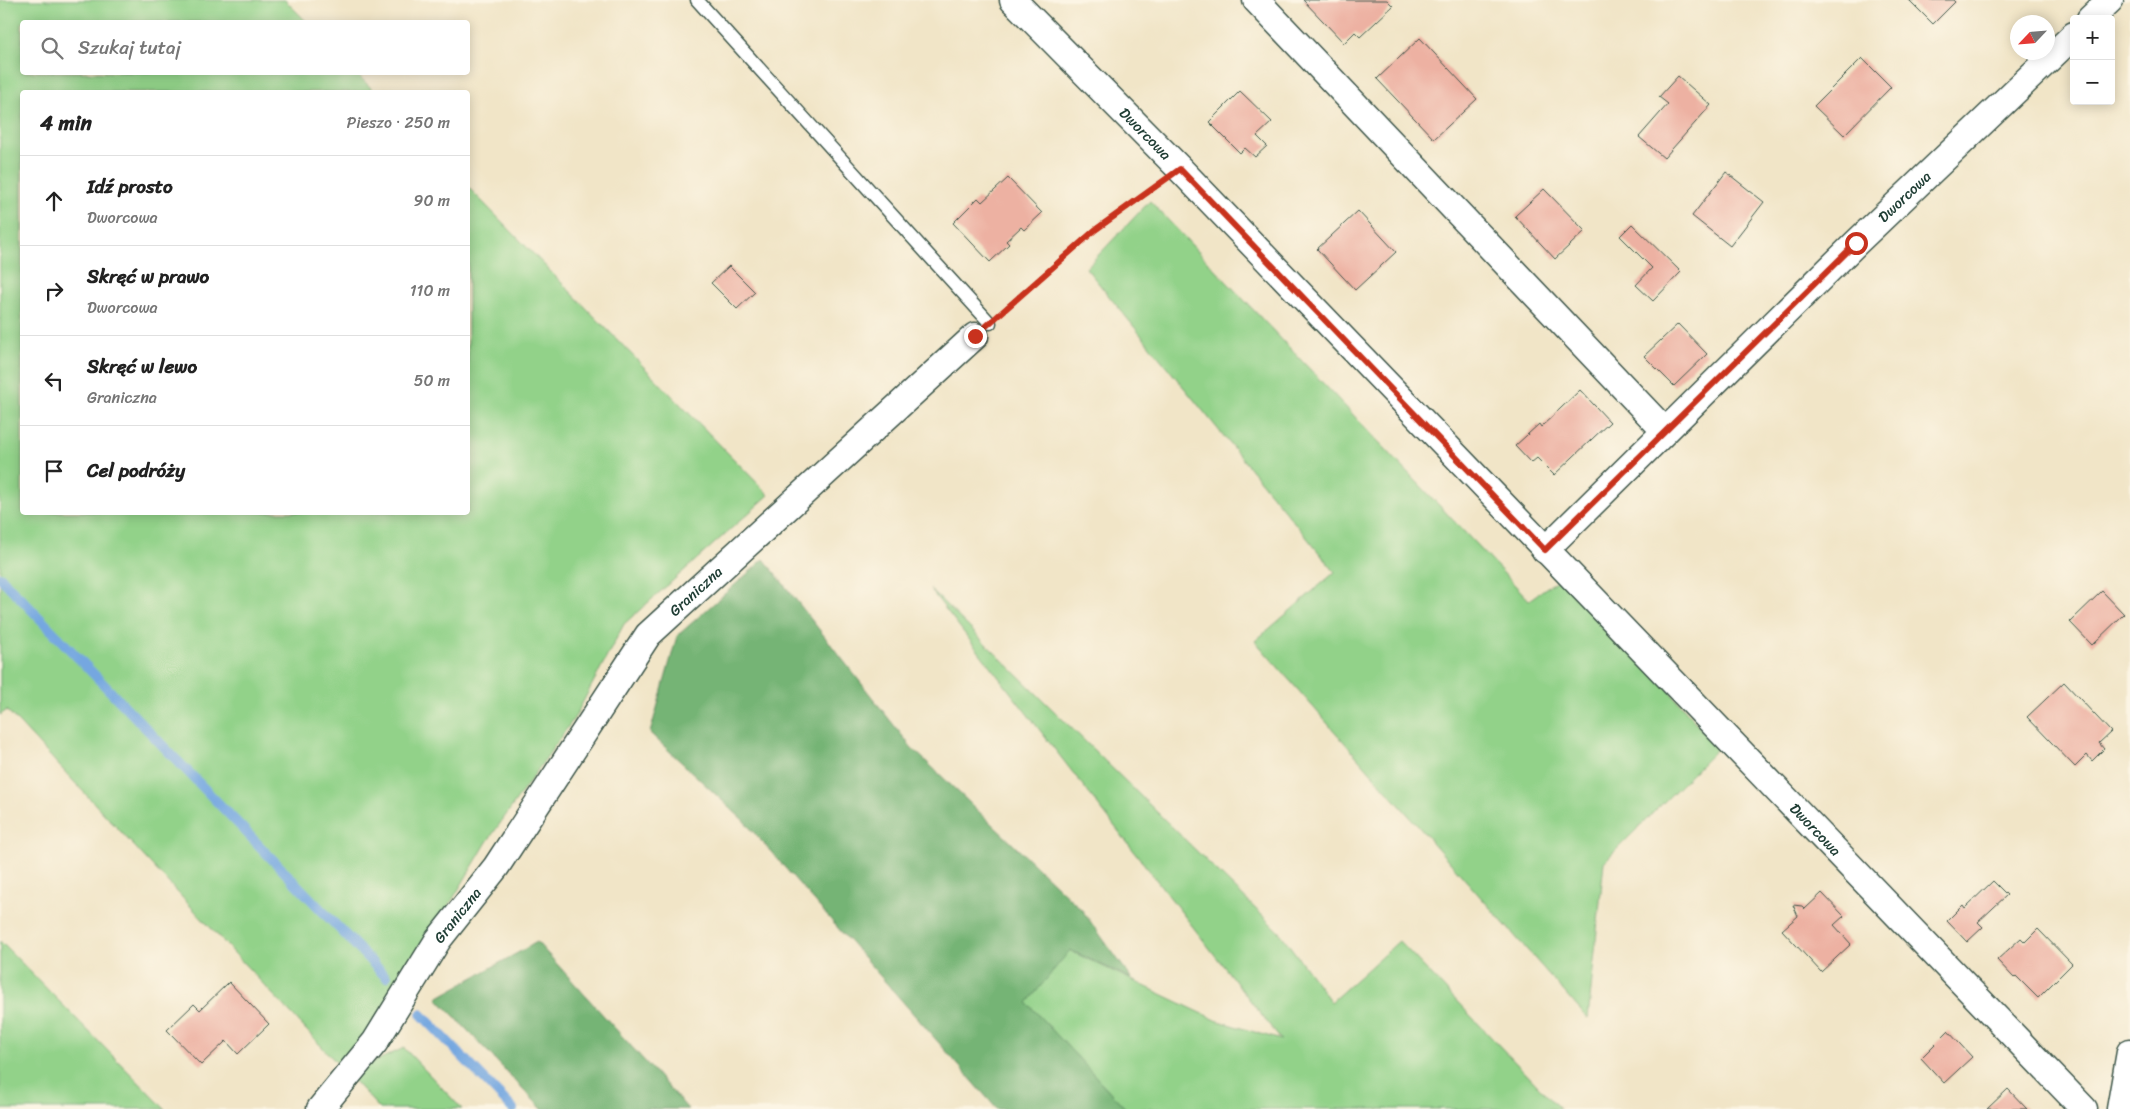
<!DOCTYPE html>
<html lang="pl">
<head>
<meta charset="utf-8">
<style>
  :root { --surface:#fff; --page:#f2f2f2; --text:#222; --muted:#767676; --line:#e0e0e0 }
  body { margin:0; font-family:Sriracha,sans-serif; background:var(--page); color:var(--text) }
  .controls { position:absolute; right:15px; top:15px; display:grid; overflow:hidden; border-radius:5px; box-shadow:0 2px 12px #0003 }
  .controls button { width:45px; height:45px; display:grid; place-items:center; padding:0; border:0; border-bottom:1px solid var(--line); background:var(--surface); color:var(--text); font:25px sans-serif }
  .compass { position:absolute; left:2010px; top:15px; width:45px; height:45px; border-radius:50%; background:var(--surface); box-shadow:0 2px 12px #0003; rotate:244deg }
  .stop { position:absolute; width:15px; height:15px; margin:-11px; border:4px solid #c8321e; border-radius:50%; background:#fff }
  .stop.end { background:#c8321e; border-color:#fff; box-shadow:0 1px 5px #0008 }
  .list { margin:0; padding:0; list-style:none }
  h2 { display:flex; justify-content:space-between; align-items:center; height:65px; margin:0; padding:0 20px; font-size:21px }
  h2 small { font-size:16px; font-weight:400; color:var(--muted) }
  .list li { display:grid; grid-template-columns:32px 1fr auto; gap:15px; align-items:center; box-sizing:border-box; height:90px; padding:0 20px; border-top:1px solid var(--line) }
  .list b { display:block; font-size:19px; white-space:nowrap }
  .list p { margin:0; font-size:16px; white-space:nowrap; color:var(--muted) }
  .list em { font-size:16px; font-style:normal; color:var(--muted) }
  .icon { flex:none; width:28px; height:28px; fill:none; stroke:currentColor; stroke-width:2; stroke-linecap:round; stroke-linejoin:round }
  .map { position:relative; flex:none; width:2130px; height:1109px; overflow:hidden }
  .search { position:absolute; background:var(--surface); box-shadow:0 2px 12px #0003; left:20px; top:20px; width:450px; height:55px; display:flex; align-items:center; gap:12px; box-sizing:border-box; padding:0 18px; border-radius:5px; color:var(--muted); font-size:19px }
  .panel { position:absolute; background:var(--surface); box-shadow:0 2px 12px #0003; left:20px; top:90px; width:450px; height:425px; border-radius:5px }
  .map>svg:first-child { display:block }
  .green { fill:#92d289; stroke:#58885e }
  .forest { fill:#75b475; stroke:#4a7854 }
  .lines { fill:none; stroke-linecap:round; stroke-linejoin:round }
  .stream { stroke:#75a7e0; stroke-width:10 }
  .building { fill:#edb1a2 }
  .lane-casing { stroke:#3e564a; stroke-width:15 }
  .street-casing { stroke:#3e564a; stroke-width:29 }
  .path { stroke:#3e564a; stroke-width:3; stroke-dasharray:1 4; stroke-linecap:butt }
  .lane { stroke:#fff; stroke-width:12 }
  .street { stroke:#fff; stroke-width:26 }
  .route { stroke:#c8321e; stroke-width:6 }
  .labels { text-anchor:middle; stroke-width:4; stroke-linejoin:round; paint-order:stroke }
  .street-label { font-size:15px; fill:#1f3d34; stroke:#fcf5e5 }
</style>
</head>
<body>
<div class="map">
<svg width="2130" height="1109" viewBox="0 0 2130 1109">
  <rect width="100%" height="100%" fill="#fcf5e5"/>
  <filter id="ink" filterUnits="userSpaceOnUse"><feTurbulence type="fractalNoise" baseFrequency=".02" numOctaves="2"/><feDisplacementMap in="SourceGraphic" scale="10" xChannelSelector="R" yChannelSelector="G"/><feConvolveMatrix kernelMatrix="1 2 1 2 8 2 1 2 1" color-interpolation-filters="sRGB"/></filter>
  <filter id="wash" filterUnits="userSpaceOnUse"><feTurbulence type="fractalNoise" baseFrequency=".0096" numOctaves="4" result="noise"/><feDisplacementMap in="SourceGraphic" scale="20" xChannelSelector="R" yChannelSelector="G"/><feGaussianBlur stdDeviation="1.12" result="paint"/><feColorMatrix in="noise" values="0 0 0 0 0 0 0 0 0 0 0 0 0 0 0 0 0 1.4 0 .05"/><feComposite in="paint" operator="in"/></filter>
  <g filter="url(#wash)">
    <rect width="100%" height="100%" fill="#f1e5c7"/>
    <g class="green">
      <path d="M 0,0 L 285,0 L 307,22 L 22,22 L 22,72 L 356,73 L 375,92 L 22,92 L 22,512 L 468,512 L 468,187 L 769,495 L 624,624 L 575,717 L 487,842 L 348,1074 L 404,1048 L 462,1109 L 380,1109 L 7,710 L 0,715 Z"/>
      <path d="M 1150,201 L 1529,600 L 1571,570 L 1717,749 L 1604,862 L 1588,1019 L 1255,641 L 1335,572 L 1086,268 Z"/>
      <path d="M 930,589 L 1281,934 L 1331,1002 L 1399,941 L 1560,1109 L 1126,1109 L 1027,1003 L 1058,945 L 1218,1021 L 1281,1040 Z"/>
      <path d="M 0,941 L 165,1109 L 0,1109 Z"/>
    </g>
    <g class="forest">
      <path d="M 764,559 L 911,747 L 1082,910 L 1132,979 L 1070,950 L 1027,1003 L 1126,1109 L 997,1109 L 743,820 L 650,733 L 677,636 Z"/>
      <path d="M 537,942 L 688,1109 L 542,1109 L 437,998 Z"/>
    </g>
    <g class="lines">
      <g class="stream">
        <path d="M 0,577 L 386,977"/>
        <path d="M 421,1014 L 513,1109"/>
      </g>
    </g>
    <g id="blocks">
      <g class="building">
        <path d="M 1303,0 L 1387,0 L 1393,6 L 1360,37 L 1355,32 L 1344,43 Z"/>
        <path d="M 1909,0 L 1953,0 L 1955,2 L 1933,24 Z"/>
        <path d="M 1420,38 L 1477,99 L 1434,139 L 1377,79 Z"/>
        <path d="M 1862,58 L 1891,87 L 1844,135 L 1814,106 Z"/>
        <path d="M 1678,76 L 1711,105 L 1664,158 L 1639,137 L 1668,104 L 1659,97 Z"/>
        <path d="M 1240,91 L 1272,122 L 1257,136 L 1267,146 L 1255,157 L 1245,148 L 1240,153 L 1209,122 Z"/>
        <path d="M 1726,172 L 1764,202 L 1730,246 L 1692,216 Z"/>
        <path d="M 1008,178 L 1042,213 L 1024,230 L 1021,227 L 1006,241 L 1009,244 L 990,262 L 953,223 L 978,198 L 982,202 Z"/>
        <path d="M 1544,189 L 1585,231 L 1555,259 L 1515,216 Z"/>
        <path d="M 1358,211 L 1396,252 L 1355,290 L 1317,249 Z"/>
        <path d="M 1632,224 L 1681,272 L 1653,301 L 1636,285 L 1652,268 L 1620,236 Z"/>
        <path d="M 729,266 L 755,292 L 737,309 L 711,283 Z"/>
        <path d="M 1678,324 L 1707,354 L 1674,386 L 1644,356 Z"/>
        <path d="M 1580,390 L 1610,422 L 1554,475 L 1537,458 L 1531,463 L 1515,446 L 1539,424 L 1541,427 Z"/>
        <path d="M 2102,591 L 2124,614 L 2092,645 L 2070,622 Z"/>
        <path d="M 2064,682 L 2111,732 L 2099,743 L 2104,749 L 2092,761 L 2087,755 L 2075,767 L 2027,717 Z"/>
        <path d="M 1993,881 L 2007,895 L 1978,922 L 1983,927 L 1967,942 L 1947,921 L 1963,905 L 1965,908 Z"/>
        <path d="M 1822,893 L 1844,916 L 1834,925 L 1851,944 L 1821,972 L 1782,930 L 1798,916 L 1793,905 L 1802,906 L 1805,909 Z"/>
        <path d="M 2038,929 L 2072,964 L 2038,998 L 2016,976 L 2014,978 L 1997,960 L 2021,938 L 2025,942 Z"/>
        <path d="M 229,982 L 269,1024 L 238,1054 L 226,1041 L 201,1065 L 167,1030 L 194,1004 L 200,1010 Z"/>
        <path d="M 1948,1031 L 1972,1057 L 1944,1083 L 1921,1058 Z"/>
        <path d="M 2008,1089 L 2027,1109 L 1987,1109 Z"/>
      </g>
    </g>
  </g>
  <g filter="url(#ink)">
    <use href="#blocks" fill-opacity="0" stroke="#3e564a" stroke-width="1"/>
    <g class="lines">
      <defs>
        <path id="lane" d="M 697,0 L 990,323"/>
        <g id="street">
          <path id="s1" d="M 1013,0 L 1180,169 L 2084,1109"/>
          <path d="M 1256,0 L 1665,431"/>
          <path d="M 2090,19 L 2110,0"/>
          <path id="s2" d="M 1545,550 L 1856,243 L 2074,35"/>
          <path id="s3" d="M 320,1109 L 375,1042 L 438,940 L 496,867 L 648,635 L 975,336"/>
          <path d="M 2120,1109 L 2130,1052"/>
        </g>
      </defs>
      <use href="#lane" class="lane-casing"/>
      <use href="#street" class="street-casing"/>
      <path class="path" d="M 1007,307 L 1095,230 L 1156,187"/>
      <use href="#lane" class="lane"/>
      <use href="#street" class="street"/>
    </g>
  </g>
  <g class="lines" filter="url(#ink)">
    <path class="route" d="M 975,336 L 1095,230 L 1180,169 L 1545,550 L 1856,243"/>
  </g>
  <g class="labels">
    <g class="street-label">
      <text dy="5" stroke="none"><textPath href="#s1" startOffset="188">Dworcowa</textPath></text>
      <text dy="5" stroke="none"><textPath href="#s2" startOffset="504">Dworcowa</textPath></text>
      <text dy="5" stroke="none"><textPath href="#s3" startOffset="642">Graniczna</textPath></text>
      <text dy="5" stroke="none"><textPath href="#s1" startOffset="1154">Dworcowa</textPath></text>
      <text dy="5" stroke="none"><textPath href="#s3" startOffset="238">Graniczna</textPath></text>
    </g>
  </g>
</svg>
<div class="controls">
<button>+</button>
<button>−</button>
</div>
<svg class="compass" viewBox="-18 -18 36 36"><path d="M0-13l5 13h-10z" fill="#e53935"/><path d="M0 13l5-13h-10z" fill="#767676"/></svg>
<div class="stop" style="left:1856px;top:243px"></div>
<div class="stop end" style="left:975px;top:336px"></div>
<div class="search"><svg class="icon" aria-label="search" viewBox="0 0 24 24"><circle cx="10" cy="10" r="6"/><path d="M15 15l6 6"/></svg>Szukaj tutaj</div>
<section class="panel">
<h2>4 min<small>Pieszo · 250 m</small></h2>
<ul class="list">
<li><svg class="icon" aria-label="ahead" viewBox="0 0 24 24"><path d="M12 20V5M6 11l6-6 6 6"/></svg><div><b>Idź prosto</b><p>Dworcowa</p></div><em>90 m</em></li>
<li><svg class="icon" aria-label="right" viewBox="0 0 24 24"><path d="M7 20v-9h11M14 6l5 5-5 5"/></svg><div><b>Skręć w prawo</b><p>Dworcowa</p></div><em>110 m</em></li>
<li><svg class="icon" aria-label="left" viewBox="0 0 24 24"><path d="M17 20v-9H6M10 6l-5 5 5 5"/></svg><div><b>Skręć w lewo</b><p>Graniczna</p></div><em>50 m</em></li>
<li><svg class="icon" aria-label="arrive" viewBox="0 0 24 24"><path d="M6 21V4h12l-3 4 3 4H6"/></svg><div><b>Cel podróży</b></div></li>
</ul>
</section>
</div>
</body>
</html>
